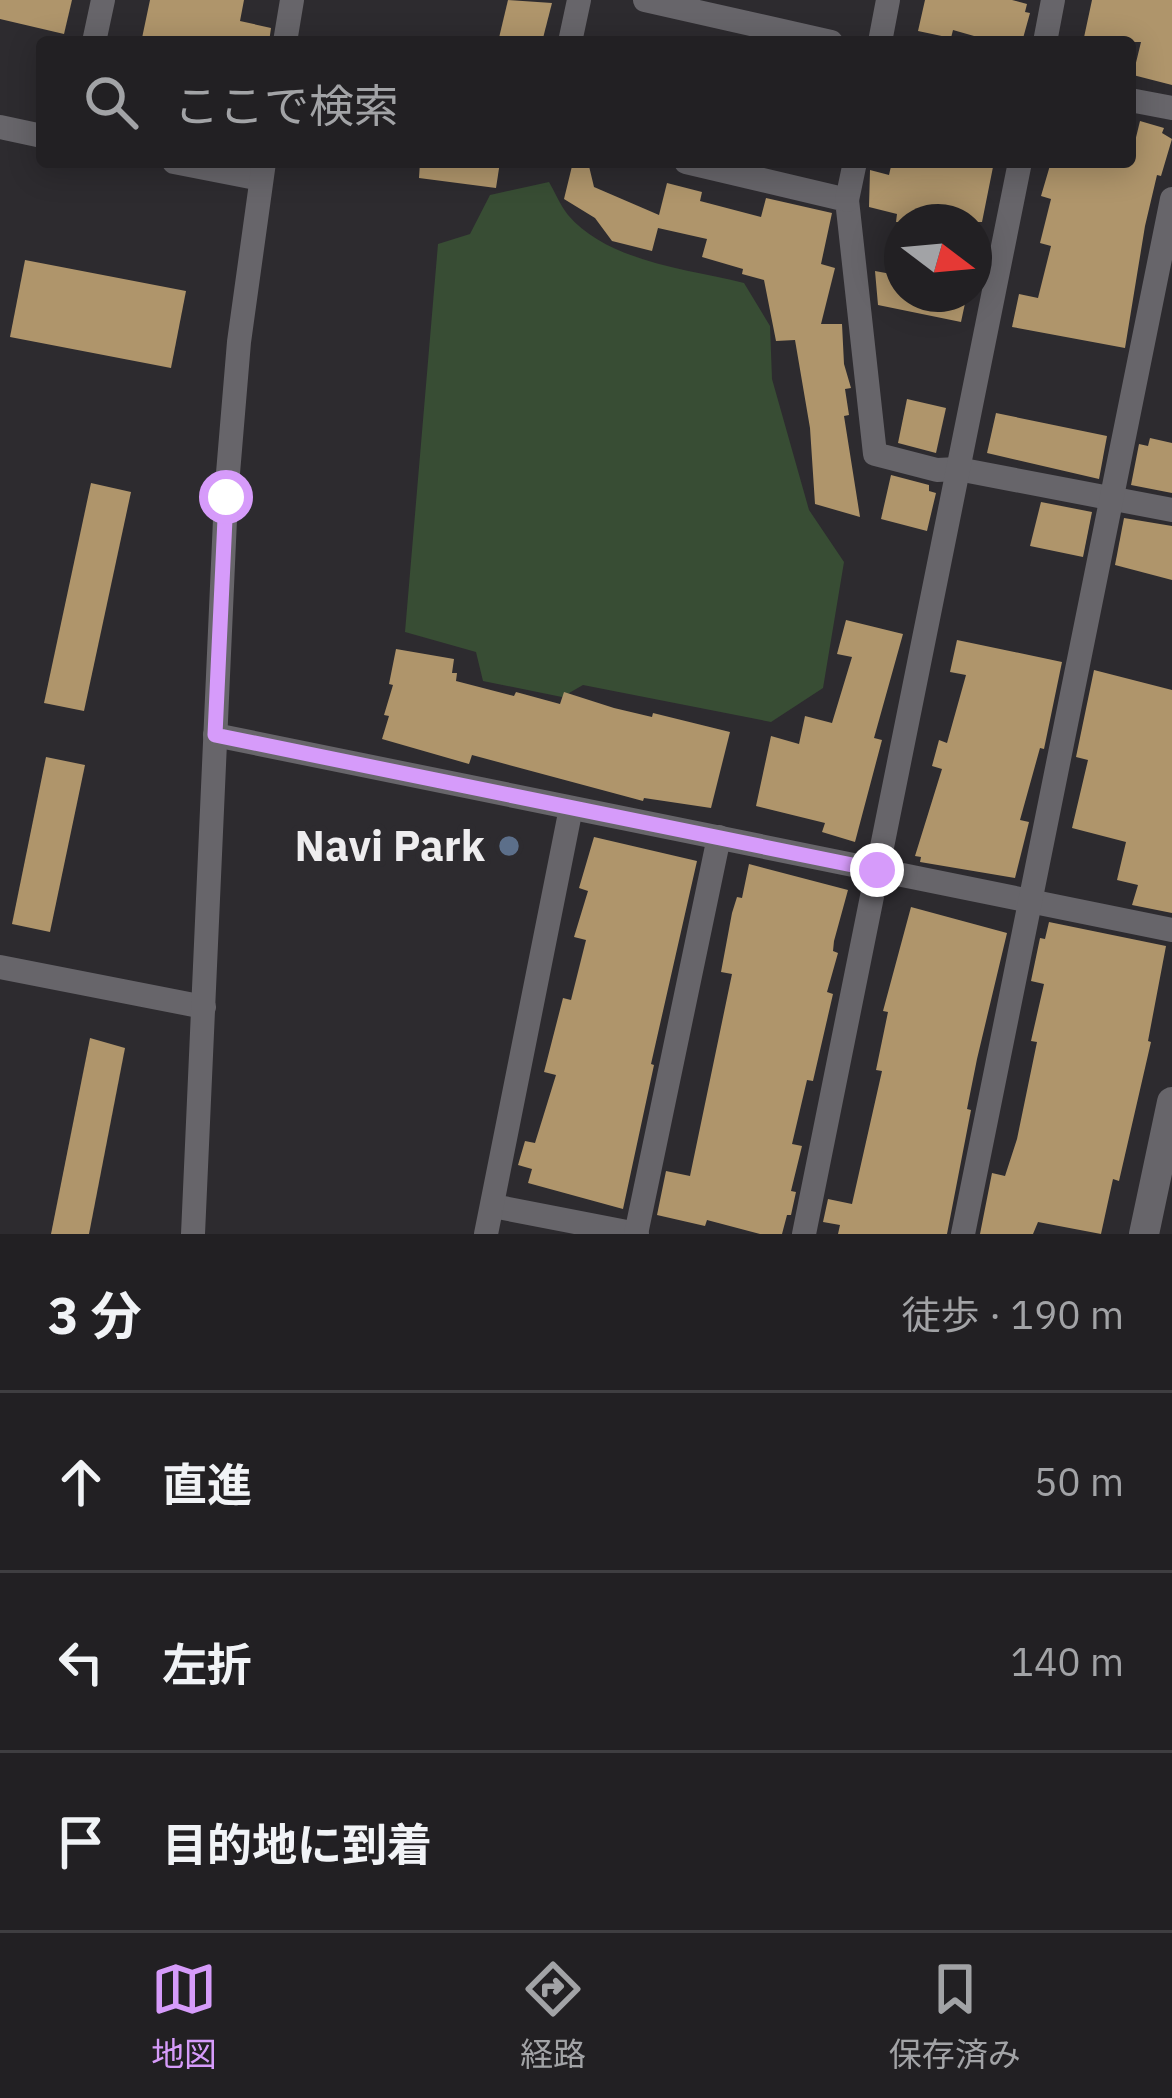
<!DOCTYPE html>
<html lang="ja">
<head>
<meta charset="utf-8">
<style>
  :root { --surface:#222023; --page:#2e2d30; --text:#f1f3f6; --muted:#a2a3a6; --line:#3f3e41; --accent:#d69bfa }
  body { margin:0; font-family:"IBM Plex Sans","Noto Sans JP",sans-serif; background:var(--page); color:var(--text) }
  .compass { position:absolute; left:884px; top:204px; width:108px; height:108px; border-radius:50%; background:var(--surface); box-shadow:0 6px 30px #0003; rotate:106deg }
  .stop { position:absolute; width:36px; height:36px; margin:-27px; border:9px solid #d69bfa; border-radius:50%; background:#fff }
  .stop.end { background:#d69bfa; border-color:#fff; box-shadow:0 3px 12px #0008 }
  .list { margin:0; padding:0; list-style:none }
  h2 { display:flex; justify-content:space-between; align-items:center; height:156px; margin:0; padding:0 48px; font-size:51px }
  h2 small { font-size:39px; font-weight:400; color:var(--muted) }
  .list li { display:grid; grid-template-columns:78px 1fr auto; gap:36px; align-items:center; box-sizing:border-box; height:180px; padding:0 48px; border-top:3px solid var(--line) }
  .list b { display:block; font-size:45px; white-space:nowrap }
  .list em { font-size:39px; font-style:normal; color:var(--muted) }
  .icon { flex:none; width:66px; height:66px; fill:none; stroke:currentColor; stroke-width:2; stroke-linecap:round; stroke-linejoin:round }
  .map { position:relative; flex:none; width:1172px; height:1234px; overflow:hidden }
  .search { position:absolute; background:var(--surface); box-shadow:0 6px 30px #0003; left:36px; right:36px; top:36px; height:132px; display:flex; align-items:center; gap:30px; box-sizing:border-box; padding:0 42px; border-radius:12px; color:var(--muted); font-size:45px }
  .sheet { height:696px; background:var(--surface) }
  nav { display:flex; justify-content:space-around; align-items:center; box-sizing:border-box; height:168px; border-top:3px solid var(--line); background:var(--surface); font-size:33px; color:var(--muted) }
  nav a { display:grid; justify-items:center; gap:6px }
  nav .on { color:var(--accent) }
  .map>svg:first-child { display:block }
  .green { fill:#384d34 }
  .building { fill:#af956b }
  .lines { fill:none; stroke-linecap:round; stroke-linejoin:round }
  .minor { stroke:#67656a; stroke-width:24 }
  .tertiary { stroke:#67656a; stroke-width:30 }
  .route { stroke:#d69bfa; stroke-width:15 }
  .service-dot { fill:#5c6f8a; stroke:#2d2b2f; stroke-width:4.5 }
  .labels { text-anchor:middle; stroke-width:12; stroke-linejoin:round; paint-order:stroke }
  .poi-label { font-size:42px; font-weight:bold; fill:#eeedef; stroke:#2d2b2f; text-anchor:end }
</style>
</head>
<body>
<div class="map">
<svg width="1172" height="1234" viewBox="0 0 1172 1234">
  <rect width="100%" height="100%" fill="#2d2b2f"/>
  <path class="green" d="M 549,182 C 555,192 560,205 568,215 C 608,262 688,269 744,283 L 770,326 L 772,379 L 809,510 L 844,562 L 823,688 L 771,722 L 583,685 L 562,697 L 483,681 L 476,652 L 405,632 L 438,244 L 470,234 L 490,195 Z"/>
  <g class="building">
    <path d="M 0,0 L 72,0 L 64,34 L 0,19 Z"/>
    <path d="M 150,0 L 244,0 L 240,21 L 271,28 L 269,42 L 158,42 L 142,38 Z"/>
    <path d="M 508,0 L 552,3 L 542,42 L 498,42 Z"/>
    <path d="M 925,0 L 1012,0 L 1027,4 L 1025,12 L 1030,13 L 1022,42 L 995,42 L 953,30 L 951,38 L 918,31 Z"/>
    <path d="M 1092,0 L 1172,0 L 1172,85 L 1133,75 L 1141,42 L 1083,42 Z"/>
    <path d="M 1140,121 L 1164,128 L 1162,133 L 1172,139 L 1161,176 L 1157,175 L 1145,226 L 1125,348 L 1012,327 L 1019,294 L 1038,298 L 1051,246 L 1040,243 L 1051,199 L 1041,196 L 1051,162 L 1130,162 Z"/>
    <path d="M 420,162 L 500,162 L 496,188 L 419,178 Z"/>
    <path d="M 573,162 L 588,162 L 594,187 L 659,215 L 667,183 L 702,192 L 700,201 L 761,217 L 766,198 L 832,213 L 821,264 L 835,268 L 821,324 L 842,324 L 844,364 L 851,388 L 845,389 L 849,415 L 844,416 L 860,517 L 815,504 L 810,428 L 795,340 L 776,341 L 764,280 L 742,274 L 743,269 L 702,257 L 707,239 L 658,228 L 652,251 L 612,241 L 595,218 L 564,199 Z"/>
    <path d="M 892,162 L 994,162 L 982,222 L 896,222 L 897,214 L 869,207 L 870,170 L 889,175 Z"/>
    <path d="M 25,260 L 186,291 L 171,368 L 10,337 Z"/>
    <path d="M 875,271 L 902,276 L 902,294 L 967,294 L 961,322 L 878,305 Z"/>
    <path d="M 907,399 L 946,408 L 936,453 L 898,443 Z"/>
    <path d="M 996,413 L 1107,436 L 1099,479 L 987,453 Z"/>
    <path d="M 1150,438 L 1172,443 L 1172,493 L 1131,485 L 1139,444 L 1148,446 Z"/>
    <path d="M 891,475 L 929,485 L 929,491 L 936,493 L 927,531 L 881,519 Z"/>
    <path d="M 91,483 L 131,492 L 84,711 L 44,703 Z"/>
    <path d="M 1041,502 L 1092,512 L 1083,557 L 1030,546 Z"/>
    <path d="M 1124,518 L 1172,526 L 1172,580 L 1115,565 Z"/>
    <path d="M 846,620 L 903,634 L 874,738 L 882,740 L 855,842 L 822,832 L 825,823 L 756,806 L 771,736 L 799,744 L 805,716 L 832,723 L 852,657 L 837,654 Z"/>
    <path d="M 957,640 L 1062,662 L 1044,749 L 1040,748 L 1020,820 L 1029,822 L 1015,878 L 920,862 L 921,857 L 915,856 L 942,769 L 932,766 L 939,740 L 947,743 L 966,675 L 950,672 Z"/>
    <path d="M 396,649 L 454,659 L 452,673 L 457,673 L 456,681 L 514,696 L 516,692 L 560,704 L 564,692 L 614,708 L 652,717 L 653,713 L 730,732 L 711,808 L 644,798 L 643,801 L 472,755 L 469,764 L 382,739 L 389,716 L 384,715 L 393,685 L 389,684 Z"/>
    <path d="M 1094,670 L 1172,690 L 1172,913 L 1132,905 L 1138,885 L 1117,880 L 1126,842 L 1072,828 L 1088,760 L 1076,757 Z"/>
    <path d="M 46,757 L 85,765 L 50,932 L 12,924 Z"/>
    <path d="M 594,837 L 697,861 L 651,1064 L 654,1065 L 623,1209 L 528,1183 L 532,1169 L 518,1165 L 525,1141 L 535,1143 L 556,1075 L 544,1072 L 563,998 L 571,1000 L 586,940 L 574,937 L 588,891 L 579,888 Z"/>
    <path d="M 749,864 L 848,890 L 834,941 L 833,951 L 838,953 L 827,992 L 833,994 L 813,1081 L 807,1080 L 792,1144 L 802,1146 L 791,1191 L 796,1192 L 791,1215 L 787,1215 L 782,1234 L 760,1234 L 707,1220 L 705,1226 L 657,1215 L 666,1171 L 690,1176 L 732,974 L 721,972 L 732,913 L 737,897 L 742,898 Z"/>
    <path d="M 911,907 L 1007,933 L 977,1059 L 967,1109 L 971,1110 L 947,1234 L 838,1234 L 840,1225 L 823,1222 L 828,1199 L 852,1204 L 882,1071 L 876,1070 L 888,1012 L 883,1011 Z"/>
    <path d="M 1049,922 L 1166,946 L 1148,1041 L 1151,1042 L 1119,1181 L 1113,1179 L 1101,1234 L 1038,1222 L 1033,1234 L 980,1234 L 992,1173 L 1005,1176 L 1017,1139 L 1037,1042 L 1031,1041 L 1044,984 L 1031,981 L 1040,938 L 1045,939 Z"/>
    <path d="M 90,1038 L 125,1048 L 89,1234 L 51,1234 Z"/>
  </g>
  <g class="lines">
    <g class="minor">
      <path d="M 645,0 L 831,42"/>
      <path d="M 94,42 L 103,0"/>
      <path d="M 285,42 L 292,0"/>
      <path d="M 570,42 L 579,0"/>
      <path d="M 880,42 L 888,0"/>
      <path d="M 1045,42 L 1053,0"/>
      <path d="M 1130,100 L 1172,108"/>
      <path d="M 0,127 L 42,136"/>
      <path d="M 174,162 L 261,179"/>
      <path d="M 686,162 L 847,200 L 875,454 L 937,470 L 958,469 L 1172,510"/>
      <path d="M 847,200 L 855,162"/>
      <path d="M 215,735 L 1172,930"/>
      <path d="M 0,967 L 204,1007"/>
      <path d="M 493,1206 L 637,1234"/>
      <path d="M 193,1234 L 226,497 L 239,342 L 264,162"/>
      <path d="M 486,1234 L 571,808"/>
      <path d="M 636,1234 L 719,837"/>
      <path d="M 804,1234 L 1020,162"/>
      <path d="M 963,1234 L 1172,199"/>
    </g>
    <path class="tertiary" d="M 1144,1234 L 1172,1102"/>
  </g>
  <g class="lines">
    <path class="route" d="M 226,497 L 215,735 L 877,870"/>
  </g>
  <circle class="service-dot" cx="509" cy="846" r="12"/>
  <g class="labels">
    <g class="poi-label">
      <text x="485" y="861">Navi Park</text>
    </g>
  </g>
</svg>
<svg class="compass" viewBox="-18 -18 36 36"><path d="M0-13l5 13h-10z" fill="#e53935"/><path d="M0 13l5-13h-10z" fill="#a2a3a6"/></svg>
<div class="stop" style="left:226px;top:497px"></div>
<div class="stop end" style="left:877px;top:870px"></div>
<div class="search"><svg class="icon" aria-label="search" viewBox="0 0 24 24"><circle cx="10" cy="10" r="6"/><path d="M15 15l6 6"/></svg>ここで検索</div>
</div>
<section class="sheet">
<h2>3 分<small>徒歩 · 190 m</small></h2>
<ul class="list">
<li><svg class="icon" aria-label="ahead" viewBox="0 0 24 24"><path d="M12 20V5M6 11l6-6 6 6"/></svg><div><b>直進</b></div><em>50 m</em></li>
<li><svg class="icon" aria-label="left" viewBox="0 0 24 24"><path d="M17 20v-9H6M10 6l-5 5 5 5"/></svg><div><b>左折</b></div><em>140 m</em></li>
<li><svg class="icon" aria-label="arrive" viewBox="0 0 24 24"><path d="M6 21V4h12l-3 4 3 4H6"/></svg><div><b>目的地に到着</b></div></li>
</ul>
</section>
<nav>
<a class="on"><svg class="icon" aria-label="map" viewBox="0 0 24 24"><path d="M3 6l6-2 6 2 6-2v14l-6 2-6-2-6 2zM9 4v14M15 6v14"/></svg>地図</a>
<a><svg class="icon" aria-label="directions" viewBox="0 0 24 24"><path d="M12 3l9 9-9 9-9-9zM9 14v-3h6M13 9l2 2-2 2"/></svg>経路</a>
<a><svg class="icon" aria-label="saved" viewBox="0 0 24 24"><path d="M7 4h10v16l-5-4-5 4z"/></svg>保存済み</a>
</nav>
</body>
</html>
